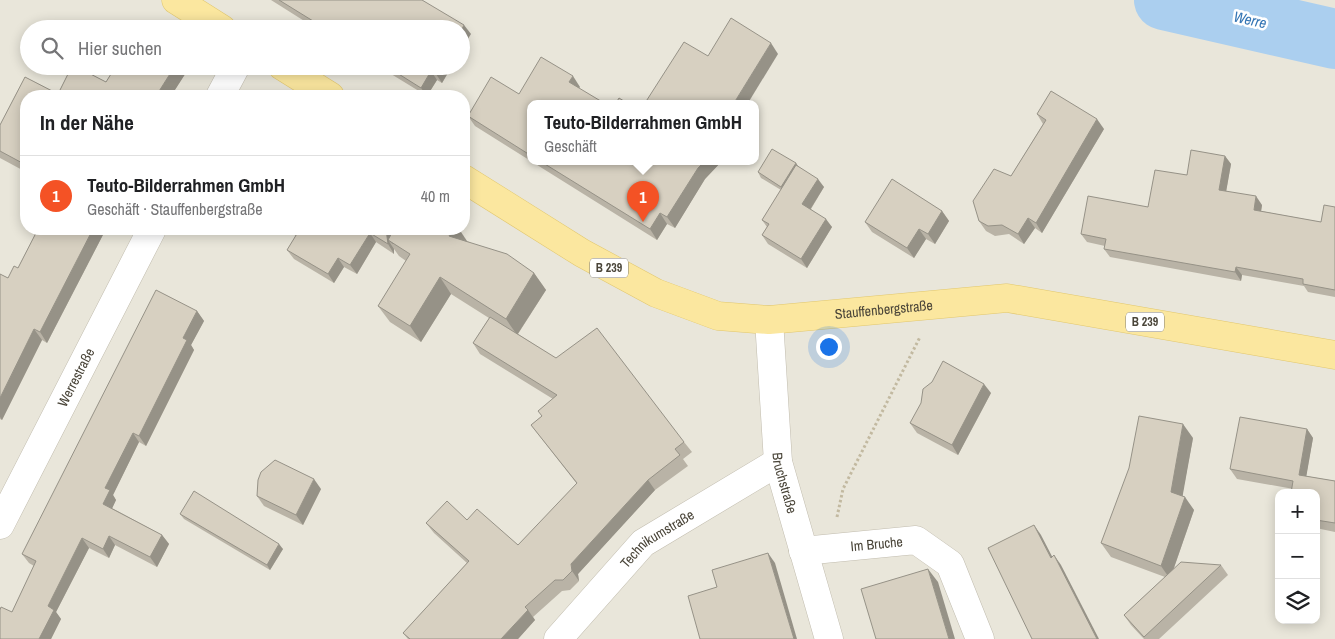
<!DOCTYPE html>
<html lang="de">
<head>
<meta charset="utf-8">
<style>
  :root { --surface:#fff; --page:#f6f6f6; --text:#202124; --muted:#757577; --line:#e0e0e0; --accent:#f45225 }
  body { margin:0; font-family:"Archivo Narrow",sans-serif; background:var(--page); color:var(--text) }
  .controls { position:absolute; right:15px; bottom:15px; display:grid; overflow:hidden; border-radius:10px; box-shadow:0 2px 12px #0003 }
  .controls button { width:45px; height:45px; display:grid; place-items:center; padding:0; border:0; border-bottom:1px solid var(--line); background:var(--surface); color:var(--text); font:25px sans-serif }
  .you { position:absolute; left:828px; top:346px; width:18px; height:18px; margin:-12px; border:4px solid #fff; border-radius:50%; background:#1a73e8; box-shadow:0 0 0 8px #1a73e833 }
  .badge { display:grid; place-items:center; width:32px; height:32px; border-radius:50%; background:var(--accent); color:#fff; font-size:16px; font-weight:700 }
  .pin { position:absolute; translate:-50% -41px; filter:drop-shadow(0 1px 2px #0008) }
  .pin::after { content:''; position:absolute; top:26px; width:18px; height:15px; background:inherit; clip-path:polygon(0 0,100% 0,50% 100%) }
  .popup { position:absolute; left:527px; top:100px; width:232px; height:65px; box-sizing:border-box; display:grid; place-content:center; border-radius:10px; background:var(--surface); filter:drop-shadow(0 1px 4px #0005); font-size:16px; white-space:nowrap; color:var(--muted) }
  .popup b { font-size:19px; color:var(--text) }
  .popup::after { content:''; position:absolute; left:50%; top:100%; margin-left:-10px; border:10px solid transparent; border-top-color:var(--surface) }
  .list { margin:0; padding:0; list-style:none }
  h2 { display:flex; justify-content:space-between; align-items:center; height:65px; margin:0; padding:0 20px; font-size:21px }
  h2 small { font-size:16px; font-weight:400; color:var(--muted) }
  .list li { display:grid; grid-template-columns:32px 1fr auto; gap:15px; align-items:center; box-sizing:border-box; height:80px; padding:0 20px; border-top:1px solid var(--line) }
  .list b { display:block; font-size:19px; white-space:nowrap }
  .list p { margin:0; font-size:16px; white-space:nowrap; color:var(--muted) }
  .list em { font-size:16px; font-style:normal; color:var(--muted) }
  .icon { flex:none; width:28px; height:28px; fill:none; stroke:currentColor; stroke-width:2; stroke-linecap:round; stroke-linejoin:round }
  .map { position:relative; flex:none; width:1335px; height:639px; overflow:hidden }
  .search { position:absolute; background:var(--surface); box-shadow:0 2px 12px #0003; left:20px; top:20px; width:450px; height:55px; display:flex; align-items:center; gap:12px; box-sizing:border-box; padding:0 18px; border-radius:28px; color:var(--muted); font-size:19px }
  .panel { position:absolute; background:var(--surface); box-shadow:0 2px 12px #0003; left:20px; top:90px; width:450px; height:145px; border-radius:20px }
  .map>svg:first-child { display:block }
  .residential { fill:#e9e6da; fill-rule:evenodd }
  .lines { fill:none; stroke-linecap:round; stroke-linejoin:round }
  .river { stroke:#abcfef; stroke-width:60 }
  .minor-casing { stroke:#c1bcae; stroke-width:29 }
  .major-casing { stroke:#e1c76e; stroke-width:29 }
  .path { stroke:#c2b9a0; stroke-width:3; stroke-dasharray:2.5 2.5; stroke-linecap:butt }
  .minor { stroke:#fff; stroke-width:28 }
  .major { stroke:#fbe79f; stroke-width:28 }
  .wall { fill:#b9b3a6 }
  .shaded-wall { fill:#969287 }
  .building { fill:#d7d0c1; stroke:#969287 }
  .labels { text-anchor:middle; stroke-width:5; stroke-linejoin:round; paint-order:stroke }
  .shield { fill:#fff; stroke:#807d74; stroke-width:1 }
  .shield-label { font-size:12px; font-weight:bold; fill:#4a4539 }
  .street-label { font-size:14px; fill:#4a4539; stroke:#fff }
  .water-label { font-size:15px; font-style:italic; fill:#3475b4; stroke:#fff }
</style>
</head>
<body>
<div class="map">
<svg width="1335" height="639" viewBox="0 0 1335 639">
  <rect width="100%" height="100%" fill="#f5f3ec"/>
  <g class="residential">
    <path d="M 0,0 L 1160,0 L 1335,40 L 1335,639 L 0,639 ZM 29,29 L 461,29 L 461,66 L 29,66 ZM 26,96 L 464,96 L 464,229 L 26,229 ZM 530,103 L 756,103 L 756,161 L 530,161 ZM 1279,493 L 1316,493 L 1316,620 L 1279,620 Z"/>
    <path d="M 1167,0 L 1335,0 L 1335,38 L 1191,6 Z"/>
  </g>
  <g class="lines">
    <path class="river" d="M 1164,0 L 1335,39"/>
    <defs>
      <g id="minor">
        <path d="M 220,96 L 236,66"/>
        <path id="s1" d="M 769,320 L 778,462 L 829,639"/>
        <path id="s2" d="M 0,525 L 152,229"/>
        <path id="s3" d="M 803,551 L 916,540 L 950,564 L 980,639"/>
        <path id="s4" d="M 558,639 L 643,543 L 778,462"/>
      </g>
      <g id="major">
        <path d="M 176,0 L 222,29"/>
        <path d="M 282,66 L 330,96"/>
        <path id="s5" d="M 464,179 L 582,253 L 656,293 L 718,316 L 769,320 L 1007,298 L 1335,355"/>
      </g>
    </defs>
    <use href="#minor" class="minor-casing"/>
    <use href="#major" class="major-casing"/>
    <path class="path" d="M 837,517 L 843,489 L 920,337"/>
    <use href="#minor" class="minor"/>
    <use href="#major" class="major"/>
  </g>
  <g class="wall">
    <path d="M 271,0 L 422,0 L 471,34 L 461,29 L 317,29 Z"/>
    <path d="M 72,66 L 75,66 L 106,82 L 116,66 L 188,66 L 189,68 L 171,96 L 26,96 L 26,172 L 0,158 L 0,125 L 25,77 L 58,94 Z"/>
    <path d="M 378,66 L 452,66 L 442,83 L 437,80 L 427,96 Z"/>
    <path d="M 580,87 L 530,103 L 530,161 L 722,161 L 705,179 L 675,228 L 667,224 L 657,240 L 475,126 L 468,116 L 519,94 Z"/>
    <path d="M 1037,114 L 1104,129 L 1042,233 L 1035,228 L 1024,244 L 1009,234 L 995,236 L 986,231 L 979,221 L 1011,176 L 1043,124 Z"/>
    <path d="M 1225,156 L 1231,164 L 1226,191 L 1262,205 L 1261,211 L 1321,222 L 1335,207 L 1335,297 L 1308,292 L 1304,286 L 1242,275 L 1241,281 L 1110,257 L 1104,249 L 1105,246 L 1087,242 L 1081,234 L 1148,207 L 1187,175 Z"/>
    <path d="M 796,163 L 798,166 L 824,187 L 811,209 L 832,227 L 807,268 L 768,244 L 762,235 L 767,227 L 762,220 L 781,190 L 761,178 L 758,172 Z"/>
    <path d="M 942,211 L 949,221 L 935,244 L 926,239 L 914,258 L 872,232 L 865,222 Z"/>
    <path d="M 38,229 L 106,229 L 47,343 L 42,340 L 2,420 L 0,419 L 0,274 L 8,278 L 18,268 Z"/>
    <path d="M 285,229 L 392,229 L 392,232 L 467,241 L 534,273 L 546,290 L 518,334 L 684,442 L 692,452 L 683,459 L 688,466 L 655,490 L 578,574 L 579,581 L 570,590 L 562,591 L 533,617 L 535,620 L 518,639 L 408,639 L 403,633 L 467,563 L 434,533 L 426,523 L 467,520 L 518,545 L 577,484 L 531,425 L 542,416 L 553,399 L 480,354 L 473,343 L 489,318 L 451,294 L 421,342 L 390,322 L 378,306 L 406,261 L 399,256 L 394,249 L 394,254 L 376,242 L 357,274 L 344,267 L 334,283 L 294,259 L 287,250 L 296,236 Z"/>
    <path d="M 197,311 L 204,321 L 191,345 L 194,350 L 146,446 L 139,442 L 113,495 L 116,500 L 112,508 L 162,535 L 169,544 L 157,567 L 115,545 L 109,558 L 89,548 L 56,612 L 61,619 L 51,639 L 0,639 L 12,612 L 34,566 L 29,563 L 22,554 Z"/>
    <path d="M 991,393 L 958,455 L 917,433 L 910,423 Z"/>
    <path d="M 1307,429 L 1313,438 L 1306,476 L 1335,481 L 1335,532 L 1316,528 L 1316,493 L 1237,479 L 1230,469 Z"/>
    <path d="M 1193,438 L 1182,496 L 1194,510 L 1174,568 L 1221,565 L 1228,575 L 1159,639 L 1144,639 L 1131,625 L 1124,615 L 1165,577 L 1111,557 L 1101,543 Z"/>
    <path d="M 321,489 L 303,525 L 264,506 L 257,496 Z"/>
    <path d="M 180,514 L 283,549 L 270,570 L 184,519 Z"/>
  </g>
  <g class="shaded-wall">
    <path d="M 464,25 L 471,34 L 461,50 L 461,31 Z"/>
    <path d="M 771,43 L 778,54 L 748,103 L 734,103 Z"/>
    <path d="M 175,66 L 188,66 L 189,68 L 171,96 L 156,96 Z"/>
    <path d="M 441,66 L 452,66 L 442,83 L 436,74 Z"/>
    <path d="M 431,71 L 437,80 L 427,96 L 421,88 Z"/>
    <path d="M 573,76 L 580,87 L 576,93 L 569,82 Z"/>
    <path d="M 1097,119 L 1104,129 L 1042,233 L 1036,223 Z"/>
    <path d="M 1225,156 L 1231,164 L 1225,198 L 1219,190 Z"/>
    <path d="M 705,161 L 722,161 L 705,179 L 675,228 L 667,217 L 698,168 Z"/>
    <path d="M 796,163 L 799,168 L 785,192 L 781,187 Z"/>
    <path d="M 818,179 L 824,187 L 808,213 L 802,204 Z"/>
    <path d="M 1256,196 L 1262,205 L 1260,218 L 1254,210 Z"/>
    <path d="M 942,211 L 949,221 L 935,244 L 928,234 Z"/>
    <path d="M 660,213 L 667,224 L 657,240 L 650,229 Z"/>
    <path d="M 1028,218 L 1035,228 L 1024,244 L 1018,234 Z"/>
    <path d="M 826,219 L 832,227 L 807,268 L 801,259 Z"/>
    <path d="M 93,229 L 106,229 L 47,343 L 40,332 Z"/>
    <path d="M 386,229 L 392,229 L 393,244 L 388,240 L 394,249 L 394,254 L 388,244 Z"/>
    <path d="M 453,229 L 459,229 L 467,241 L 460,252 L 449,236 Z"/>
    <path d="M 919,229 L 926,239 L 914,258 L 907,248 Z"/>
    <path d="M 370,233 L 376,242 L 357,274 L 350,265 Z"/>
    <path d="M 338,258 L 344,267 L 334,283 L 328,274 Z"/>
    <path d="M 1236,267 L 1242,275 L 1241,281 L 1235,272 Z"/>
    <path d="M 534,273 L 546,290 L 517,335 L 506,319 Z"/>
    <path d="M 440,277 L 451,294 L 421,342 L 410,326 Z"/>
    <path d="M 197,311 L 204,321 L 191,345 L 194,350 L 146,446 L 139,436 L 183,338 Z"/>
    <path d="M 34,329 L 42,340 L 2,420 L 0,417 L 0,398 Z"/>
    <path d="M 984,384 L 991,393 L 958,455 L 952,445 Z"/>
    <path d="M 1183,424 L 1193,438 L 1181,505 L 1171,492 Z"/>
    <path d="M 1307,429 L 1313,438 L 1305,484 L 1299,475 Z"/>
    <path d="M 133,433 L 139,442 L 113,495 L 116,500 L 110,513 L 103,504 L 105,488 Z"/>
    <path d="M 314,479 L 321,489 L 303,525 L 296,515 Z"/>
    <path d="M 648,480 L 655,490 L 578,574 L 579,581 L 572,571 L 571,564 Z"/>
    <path d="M 1185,497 L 1194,510 L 1170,579 L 1161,566 Z"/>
    <path d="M 1034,525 L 1041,535 L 1058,568 L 1051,558 Z"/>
    <path d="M 162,535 L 169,544 L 157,567 L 150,557 Z"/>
    <path d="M 109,536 L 115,545 L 109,558 L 103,549 Z"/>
    <path d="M 82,538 L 89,548 L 56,612 L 61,619 L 51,639 L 39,639 L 48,606 Z"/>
    <path d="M 279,544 L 283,549 L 270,570 L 267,565 Z"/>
    <path d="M 768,553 L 775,563 L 797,639 L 794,639 Z"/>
    <path d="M 1054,555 L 1061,565 L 1099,639 L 1097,639 Z"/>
    <path d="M 928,569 L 938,582 L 955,639 L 949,639 Z"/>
    <path d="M 528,610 L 535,620 L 518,639 L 501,639 Z"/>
  </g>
  <g class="building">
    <path d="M 279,0 L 422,0 L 464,25 L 461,31 L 461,29 L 326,29 Z"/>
    <path d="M 731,18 L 771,43 L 734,103 L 645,103 L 684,42 L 708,56 Z"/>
    <path d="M 541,57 L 573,76 L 569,82 L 604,103 L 530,103 L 530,155 L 468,116 L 491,77 L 519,94 Z"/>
    <path d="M 72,66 L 75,66 L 106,82 L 116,66 L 175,66 L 156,96 L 26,96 L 26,165 L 0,151 L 0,125 L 25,77 L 58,94 Z"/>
    <path d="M 386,66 L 441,66 L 436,74 L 431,71 L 421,88 Z"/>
    <path d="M 1051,91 L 1097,119 L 1036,223 L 1028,218 L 1018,234 L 1002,225 L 988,226 L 979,221 L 973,201 L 994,169 L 1011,176 L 1046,120 L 1037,114 Z"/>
    <path d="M 619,98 L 627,103 L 616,103 Z"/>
    <path d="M 772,149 L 796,163 L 781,187 L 758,172 Z"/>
    <path d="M 1191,150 L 1225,156 L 1219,190 L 1256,196 L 1254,210 L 1321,222 L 1324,205 L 1335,207 L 1335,290 L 1303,284 L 1303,279 L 1236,267 L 1235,272 L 1104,249 L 1106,239 L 1081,234 L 1088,196 L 1148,207 L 1155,170 L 1187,175 Z"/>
    <path d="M 540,161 L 705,161 L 698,168 L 667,217 L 660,213 L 650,229 Z"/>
    <path d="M 796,165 L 818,179 L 802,204 L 826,219 L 801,259 L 762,235 L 769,224 L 762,220 Z"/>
    <path d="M 892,179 L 942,211 L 928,234 L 919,229 L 907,248 L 865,222 Z"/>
    <path d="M 38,229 L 93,229 L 40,332 L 34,329 L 0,398 L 0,274 L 8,278 L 14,266 L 18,268 Z"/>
    <path d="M 293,229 L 386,229 L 388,244 L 370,233 L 350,265 L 338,258 L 328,274 L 287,250 L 298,232 Z"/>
    <path d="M 394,229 L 453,229 L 449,236 L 507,254 L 534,273 L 506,319 L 440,277 L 410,326 L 378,306 L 410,254 L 388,240 Z"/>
    <path d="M 156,290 L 197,311 L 183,338 L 187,340 L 139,436 L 133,433 L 105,488 L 110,490 L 103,504 L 162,535 L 150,557 L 109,536 L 103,549 L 82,538 L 48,606 L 54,610 L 39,639 L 0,639 L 0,610 L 1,607 L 12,612 L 36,561 L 22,554 Z"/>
    <path d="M 490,317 L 556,358 L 597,328 L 684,442 L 675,449 L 680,455 L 648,480 L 571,564 L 572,571 L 563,580 L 555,580 L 525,607 L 528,610 L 501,639 L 410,639 L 403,633 L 469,561 L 426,523 L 447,501 L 467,520 L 477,509 L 518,545 L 577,483 L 531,425 L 542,416 L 538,411 L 557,395 L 473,343 Z"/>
    <path d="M 943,361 L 984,384 L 952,445 L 910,423 L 921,403 L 923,389 L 932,382 Z"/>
    <path d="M 1139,416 L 1183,424 L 1171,492 L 1185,497 L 1161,566 L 1101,543 L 1129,468 Z"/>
    <path d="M 1240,417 L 1307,429 L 1299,475 L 1335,481 L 1335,523 L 1316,520 L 1316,493 L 1291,493 L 1293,481 L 1230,469 Z"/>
    <path d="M 275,460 L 314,479 L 296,515 L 257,496 L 258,480 L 261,472 Z"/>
    <path d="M 194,491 L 279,544 L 267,565 L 180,514 Z"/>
    <path d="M 1034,525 L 1051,558 L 1054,555 L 1097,639 L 1032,639 L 988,548 Z"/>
    <path d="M 768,553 L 794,639 L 700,639 L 688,596 L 717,587 L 712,570 Z"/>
    <path d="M 1181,562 L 1221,565 L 1144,637 L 1124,615 Z"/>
    <path d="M 928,569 L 949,639 L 876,639 L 861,589 Z"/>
  </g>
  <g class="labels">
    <g class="shield">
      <rect x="590" y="258.5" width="38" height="19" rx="4"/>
      <rect x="1126" y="312.5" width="38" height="19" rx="4"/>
    </g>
    <g class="shield-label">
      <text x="609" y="272">B 239</text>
      <text x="1145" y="326">B 239</text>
    </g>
    <g class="street-label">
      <text dy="5" stroke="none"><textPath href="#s5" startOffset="456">Stauffenbergstraße</textPath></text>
      <text dy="5" stroke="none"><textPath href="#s2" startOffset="166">Werrestraße</textPath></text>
      <text dy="5" stroke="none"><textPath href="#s1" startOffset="164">Bruchstraße</textPath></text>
      <text dy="5" stroke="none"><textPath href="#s4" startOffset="142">Technikumstraße</textPath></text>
      <text dy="5" stroke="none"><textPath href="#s3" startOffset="74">Im Bruche</textPath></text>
    </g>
    <g class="water-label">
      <text transform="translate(1250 20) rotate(13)" y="5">Werre</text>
    </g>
  </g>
</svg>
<div class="controls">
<button>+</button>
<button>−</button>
<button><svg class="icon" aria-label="layers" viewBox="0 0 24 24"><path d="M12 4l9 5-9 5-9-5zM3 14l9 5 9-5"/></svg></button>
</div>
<div class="you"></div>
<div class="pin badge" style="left:643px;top:222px">1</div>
<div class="popup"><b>Teuto-Bilderrahmen GmbH</b>Geschäft</div>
<div class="search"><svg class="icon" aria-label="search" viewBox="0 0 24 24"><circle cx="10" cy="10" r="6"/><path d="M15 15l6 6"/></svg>Hier suchen</div>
<section class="panel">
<h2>In der Nähe<small></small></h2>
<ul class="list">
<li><span class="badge">1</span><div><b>Teuto-Bilderrahmen GmbH</b><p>Geschäft · Stauffenbergstraße</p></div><em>40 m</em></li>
</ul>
</section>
</div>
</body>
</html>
